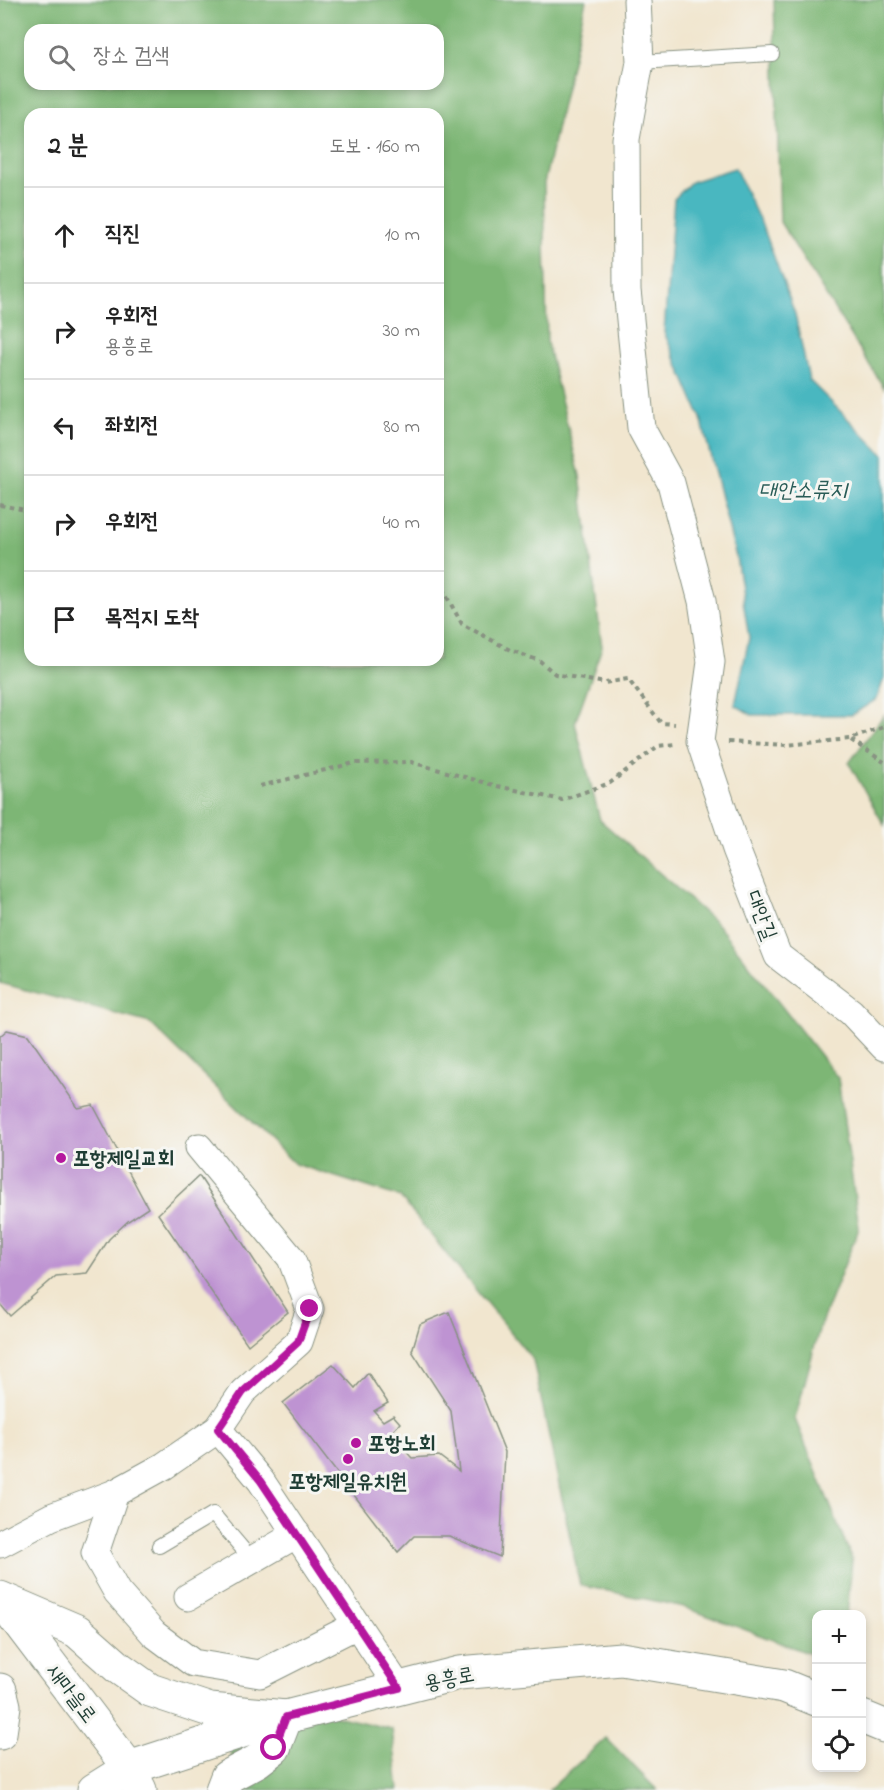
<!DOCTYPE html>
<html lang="ko">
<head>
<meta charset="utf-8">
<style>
  :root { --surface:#fff; --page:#f6f6f6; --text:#222; --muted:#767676; --line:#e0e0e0 }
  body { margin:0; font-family:"Indie Flower","Poor Story",sans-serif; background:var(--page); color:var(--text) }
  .controls { position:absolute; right:18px; bottom:18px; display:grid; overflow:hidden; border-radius:12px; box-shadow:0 3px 9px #0003 }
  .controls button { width:54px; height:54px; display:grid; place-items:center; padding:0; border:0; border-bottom:2px solid var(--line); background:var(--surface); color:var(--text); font:30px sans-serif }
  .stop { position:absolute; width:18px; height:18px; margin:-14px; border:4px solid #b5179e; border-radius:50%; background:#fff }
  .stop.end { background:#b5179e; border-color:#fff; box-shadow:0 2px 6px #0008 }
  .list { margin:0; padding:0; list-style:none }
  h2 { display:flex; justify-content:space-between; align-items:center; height:78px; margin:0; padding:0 24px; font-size:26px }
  h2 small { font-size:20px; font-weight:400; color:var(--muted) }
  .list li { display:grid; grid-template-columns:39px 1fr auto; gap:18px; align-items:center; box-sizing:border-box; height:96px; padding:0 24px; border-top:2px solid var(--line) }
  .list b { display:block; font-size:22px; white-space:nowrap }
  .list p { margin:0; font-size:20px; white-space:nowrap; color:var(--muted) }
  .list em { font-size:20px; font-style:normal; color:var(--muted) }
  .icon { flex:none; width:33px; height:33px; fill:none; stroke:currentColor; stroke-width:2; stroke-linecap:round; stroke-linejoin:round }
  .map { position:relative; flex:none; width:884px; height:1790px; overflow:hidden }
  .search { position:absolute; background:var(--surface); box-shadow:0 3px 9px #0003; left:24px; top:24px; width:420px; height:66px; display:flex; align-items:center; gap:15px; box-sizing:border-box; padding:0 21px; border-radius:18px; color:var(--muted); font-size:22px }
  .panel { position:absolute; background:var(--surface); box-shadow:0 3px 9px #0003; left:24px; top:108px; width:420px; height:558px; border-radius:18px }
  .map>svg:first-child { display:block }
  .forest { fill:#7db674; stroke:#4e7a54; stroke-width:1.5; fill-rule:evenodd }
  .water { fill:#48b7c0; stroke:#347a7a; stroke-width:1.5 }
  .building { fill:#be93d2 }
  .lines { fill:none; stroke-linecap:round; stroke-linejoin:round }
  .lane-casing { stroke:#889282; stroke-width:16 }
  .street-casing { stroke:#889282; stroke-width:29 }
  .secondary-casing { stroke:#889282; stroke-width:35 }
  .primary-casing { stroke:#889282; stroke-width:35 }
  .path { stroke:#889282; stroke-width:4; stroke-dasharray:4.5 4.5; stroke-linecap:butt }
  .lane { stroke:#fff; stroke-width:14 }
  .street { stroke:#fff; stroke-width:27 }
  .secondary { stroke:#fff; stroke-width:33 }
  .primary { stroke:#fff; stroke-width:33 }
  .route { stroke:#b5179e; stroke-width:8 }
  .poi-dot { fill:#b5179e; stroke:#f6f6f2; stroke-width:2 }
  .labels { text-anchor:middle; stroke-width:6; stroke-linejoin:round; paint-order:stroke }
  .street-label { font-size:21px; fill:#1f3d34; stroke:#f6f6f2 }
  .poi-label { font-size:21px; font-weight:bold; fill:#1f3d34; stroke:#f6f6f2; text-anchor:start }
  .water-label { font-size:22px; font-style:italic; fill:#295c57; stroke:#f6f6f2 }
</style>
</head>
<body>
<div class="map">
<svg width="884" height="1790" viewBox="0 0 884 1790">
  <rect width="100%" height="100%" fill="#f6f6f2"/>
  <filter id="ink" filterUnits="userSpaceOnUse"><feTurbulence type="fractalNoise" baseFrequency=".0167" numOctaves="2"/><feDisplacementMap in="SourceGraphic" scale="12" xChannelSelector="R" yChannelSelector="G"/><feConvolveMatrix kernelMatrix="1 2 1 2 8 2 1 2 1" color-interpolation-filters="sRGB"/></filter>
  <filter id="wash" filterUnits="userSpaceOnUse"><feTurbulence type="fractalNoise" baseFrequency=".008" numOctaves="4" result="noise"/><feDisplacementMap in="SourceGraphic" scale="24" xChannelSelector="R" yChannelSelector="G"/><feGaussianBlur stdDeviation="1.35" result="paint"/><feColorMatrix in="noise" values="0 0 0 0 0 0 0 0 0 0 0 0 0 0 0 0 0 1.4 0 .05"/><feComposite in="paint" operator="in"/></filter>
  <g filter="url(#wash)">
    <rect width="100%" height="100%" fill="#f1e6cf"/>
    <g class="forest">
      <path d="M 0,0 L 586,0 L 544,183 L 547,343 L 580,476 L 602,647 L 575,723 L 600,820 L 717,924 L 838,1078 L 859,1228 L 820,1326 L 795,1419 L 852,1559 L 847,1614 L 816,1614 L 816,1656 L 684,1607 L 580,1585 L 533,1360 L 400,1197 L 295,1164 L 150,1023 L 0,983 ZM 30,30 L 438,30 L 438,84 L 30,84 ZM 30,114 L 438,114 L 438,660 L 30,660 Z"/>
      <path d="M 774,0 L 884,0 L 884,388 L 780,222 Z"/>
      <path d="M 884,715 L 884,825 L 849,763 Z"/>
      <path d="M 306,1709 L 392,1729 L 399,1790 L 238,1790 L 228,1740 Z"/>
      <path d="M 606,1738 L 657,1790 L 549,1790 Z"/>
    </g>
    <path class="water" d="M 735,168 L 765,232 L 795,314 L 809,380 L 884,455 L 884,678 L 877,699 L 852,715 L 752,715 L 735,705 L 749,638 L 736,557 L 701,418 L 664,332 L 674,199 L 691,182 Z"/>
    <g id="blocks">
      <g class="building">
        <path d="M 7,1030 L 28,1035 L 78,1108 L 93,1105 L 148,1208 L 128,1221 L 109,1239 L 87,1273 L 56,1276 L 10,1316 L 0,1304 L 0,1036 Z"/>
        <path d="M 199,1176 L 288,1312 L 248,1345 L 158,1214 Z"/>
        <path d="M 449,1312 L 505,1452 L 500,1557 L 449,1536 L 414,1536 L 398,1552 L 283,1403 L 333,1364 L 355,1388 L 368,1373 L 388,1403 L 374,1411 L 383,1421 L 393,1415 L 400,1423 L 390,1434 L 412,1458 L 439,1456 L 459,1471 L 451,1411 L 412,1351 L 420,1324 Z"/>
      </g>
    </g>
  </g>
  <g filter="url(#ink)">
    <use href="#blocks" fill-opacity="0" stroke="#889282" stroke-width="1.5"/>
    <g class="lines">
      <defs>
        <g id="lane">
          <path d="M 640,62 L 772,54"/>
          <path d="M 159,1546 L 213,1514 L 252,1560"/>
        </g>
        <g id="street">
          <path d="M 637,0 L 640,62 L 626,139 L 627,290 L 641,428 L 671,483 L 702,601 L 711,662 L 700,741 L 736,849 L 778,956 L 851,1012 L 884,1047"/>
          <path d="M 199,1147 L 291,1258 L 310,1309 L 299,1342 L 243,1392 L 218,1429"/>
          <path d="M 0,1544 L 51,1517 L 115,1493"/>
          <path d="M 188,1597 L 297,1534"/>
          <path d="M 357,1625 L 260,1674 L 193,1663 L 154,1634 L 117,1592 L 95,1553 L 115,1493 L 164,1466 L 218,1429 L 261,1481 L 399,1688"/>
        </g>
        <g id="secondary">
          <path d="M 862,1717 L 884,1726"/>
          <path d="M 94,1790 L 129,1768 L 286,1717 L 459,1673 L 621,1659 L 784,1686 L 816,1699"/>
        </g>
        <g id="primary">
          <path d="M 0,1598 L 77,1631 L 119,1668 L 150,1690 L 210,1710 L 286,1717 L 274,1748 L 257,1761 L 227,1777 L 222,1790"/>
          <path d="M 1,1599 L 129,1768 L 140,1790"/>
          <path d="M 0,1690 L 4,1706 L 0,1733"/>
        </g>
      </defs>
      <use href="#lane" class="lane-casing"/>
      <use href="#street" class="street-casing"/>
      <use href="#secondary" class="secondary-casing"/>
      <use href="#primary" class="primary-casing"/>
      <g class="path">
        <path d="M 0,505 L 30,511"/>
        <path d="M 438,581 L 462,624 L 510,650 L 540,661 L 555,674 L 605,683 L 628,679 L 661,723 L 675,724"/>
        <path d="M 851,740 L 884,762"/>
        <path d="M 728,742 L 786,745 L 850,739 L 884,727"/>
        <path d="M 260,786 L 354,763 L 411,762 L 497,786 L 562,800 L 610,783 L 658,746 L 676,744"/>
      </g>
      <use href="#lane" class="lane"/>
      <use href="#street" class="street"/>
      <use href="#secondary" class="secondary"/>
      <use href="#primary" class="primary"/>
    </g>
  </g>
  <g class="lines" filter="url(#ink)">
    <path class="route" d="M 274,1748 L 286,1717 L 399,1688 L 261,1481 L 218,1429 L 243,1392 L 298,1342 L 310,1309"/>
  </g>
  <g class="poi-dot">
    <circle cx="61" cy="1158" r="6"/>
    <circle cx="356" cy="1443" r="6"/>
    <circle cx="348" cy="1459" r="6"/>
  </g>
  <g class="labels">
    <g class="street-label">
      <text transform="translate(762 915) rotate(69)" y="7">대안길</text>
      <text transform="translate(449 1678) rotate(-11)" y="7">용흥로</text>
      <text transform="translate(72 1693) rotate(53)" y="7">새마을로</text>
    </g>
    <g class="poi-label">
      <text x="73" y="1165">포항제일교회</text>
      <text x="368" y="1450">포항노회</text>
      <text x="348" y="1488" text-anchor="middle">포항제일유치원</text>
    </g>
    <g class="water-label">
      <text x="803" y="497">대안소류지</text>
    </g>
  </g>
</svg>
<div class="controls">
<button>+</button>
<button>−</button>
<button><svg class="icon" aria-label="locate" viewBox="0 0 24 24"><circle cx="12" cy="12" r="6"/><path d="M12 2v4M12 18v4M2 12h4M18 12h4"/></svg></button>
</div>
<div class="stop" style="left:274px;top:1748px"></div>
<div class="stop end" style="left:310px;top:1309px"></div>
<div class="search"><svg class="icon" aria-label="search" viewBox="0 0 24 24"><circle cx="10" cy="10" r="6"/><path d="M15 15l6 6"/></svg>장소 검색</div>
<section class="panel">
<h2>2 분<small>도보 · 160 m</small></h2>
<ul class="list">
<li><svg class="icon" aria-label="ahead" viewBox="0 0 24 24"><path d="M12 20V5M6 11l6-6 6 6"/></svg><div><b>직진</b></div><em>10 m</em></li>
<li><svg class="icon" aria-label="right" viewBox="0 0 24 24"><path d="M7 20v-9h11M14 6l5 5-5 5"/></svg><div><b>우회전</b><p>용흥로</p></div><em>30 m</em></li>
<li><svg class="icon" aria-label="left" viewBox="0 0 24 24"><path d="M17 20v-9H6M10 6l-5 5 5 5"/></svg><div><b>좌회전</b></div><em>80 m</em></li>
<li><svg class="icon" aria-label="right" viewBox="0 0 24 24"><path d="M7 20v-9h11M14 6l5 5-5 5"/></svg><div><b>우회전</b></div><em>40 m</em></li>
<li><svg class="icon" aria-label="arrive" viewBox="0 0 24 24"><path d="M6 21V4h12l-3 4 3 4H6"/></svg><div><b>목적지 도착</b></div></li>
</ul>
</section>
</div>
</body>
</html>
